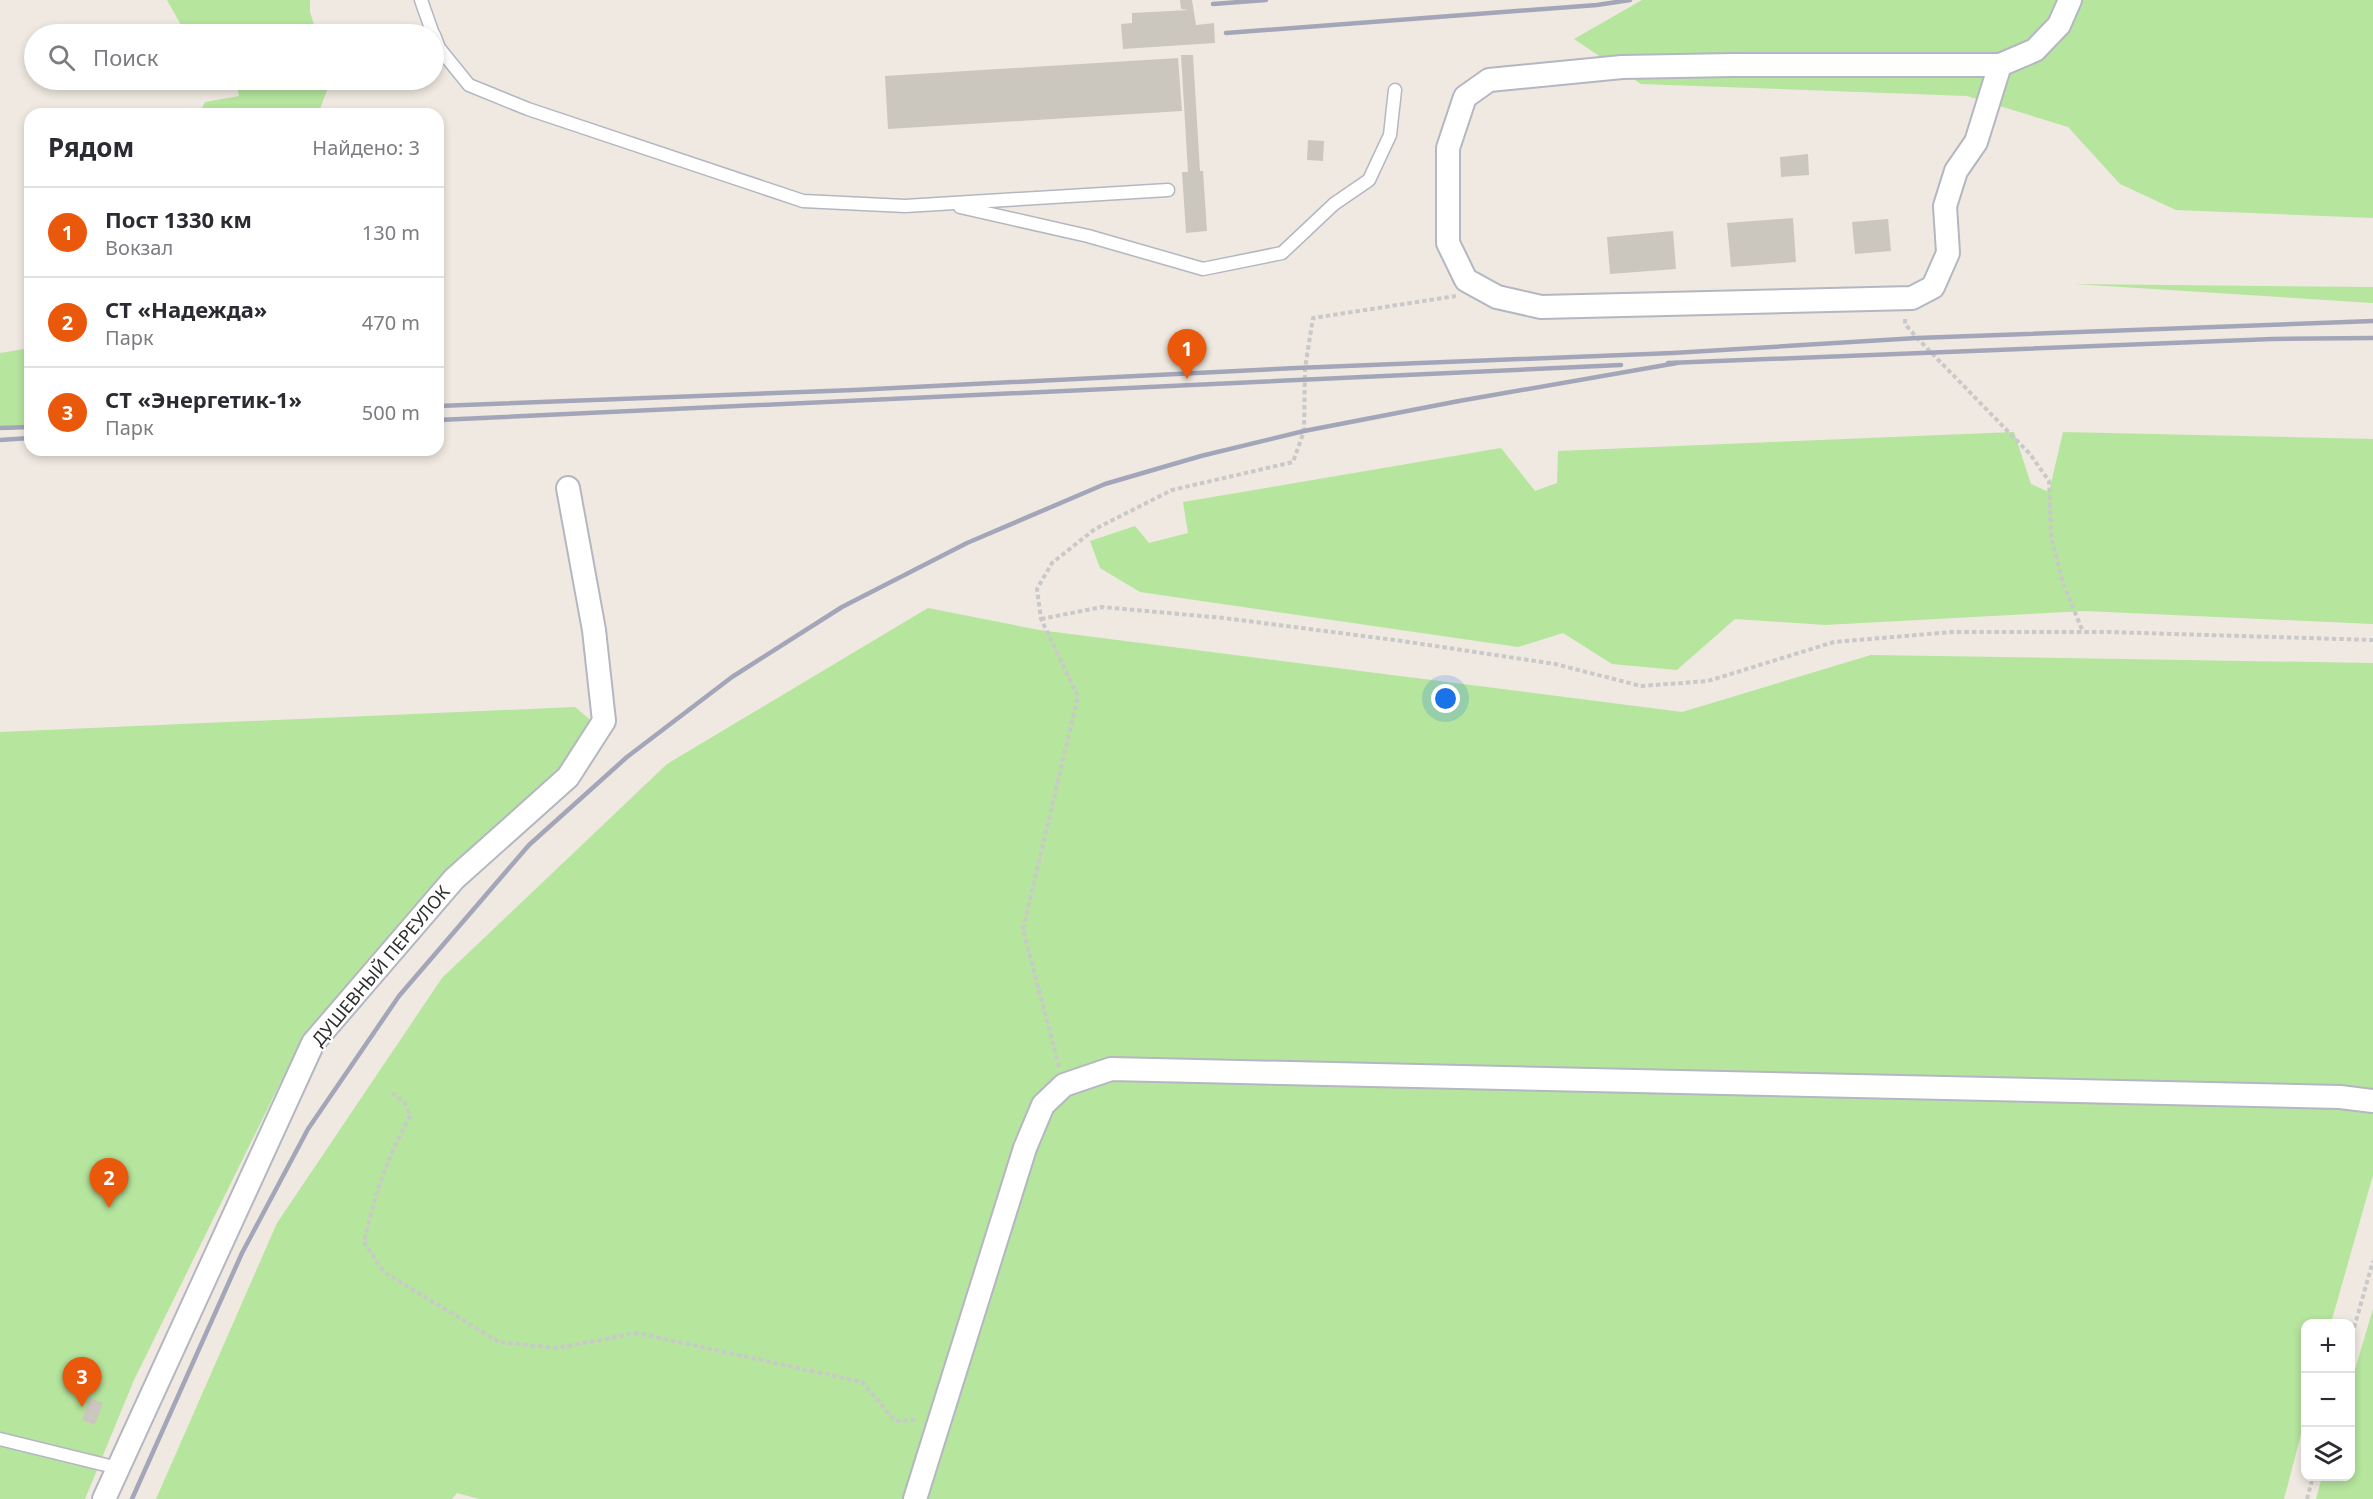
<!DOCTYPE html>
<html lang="ru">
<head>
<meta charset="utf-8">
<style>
  :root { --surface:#fff; --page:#f7f7f7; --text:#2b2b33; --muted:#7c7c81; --line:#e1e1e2; --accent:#ea580c }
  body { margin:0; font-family:"Noto Sans",sans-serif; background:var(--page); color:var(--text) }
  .controls { position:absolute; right:18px; bottom:18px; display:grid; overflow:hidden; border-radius:12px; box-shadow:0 3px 9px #0003 }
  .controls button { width:54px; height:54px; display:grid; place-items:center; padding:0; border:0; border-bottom:2px solid var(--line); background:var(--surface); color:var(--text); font:30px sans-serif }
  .you { position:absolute; left:1446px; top:699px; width:21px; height:21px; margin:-15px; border:4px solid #fff; border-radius:50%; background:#1a73e8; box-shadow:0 0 0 9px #1a73e833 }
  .badge { display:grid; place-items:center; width:39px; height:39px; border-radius:50%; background:var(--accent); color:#fff; font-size:20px; font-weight:700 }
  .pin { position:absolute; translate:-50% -50px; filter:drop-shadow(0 2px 3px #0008) }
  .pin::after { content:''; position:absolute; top:32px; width:21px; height:18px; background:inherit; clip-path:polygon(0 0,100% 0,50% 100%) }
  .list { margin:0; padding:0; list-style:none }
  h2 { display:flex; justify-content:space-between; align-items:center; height:78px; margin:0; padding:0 24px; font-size:26px }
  h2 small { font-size:20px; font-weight:400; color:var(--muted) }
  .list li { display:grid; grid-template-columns:39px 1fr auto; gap:18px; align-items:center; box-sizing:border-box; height:90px; padding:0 24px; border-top:2px solid var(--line) }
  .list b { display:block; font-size:22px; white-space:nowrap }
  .list p { margin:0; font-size:20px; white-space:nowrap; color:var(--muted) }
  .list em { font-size:20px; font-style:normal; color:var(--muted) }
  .icon { flex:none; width:33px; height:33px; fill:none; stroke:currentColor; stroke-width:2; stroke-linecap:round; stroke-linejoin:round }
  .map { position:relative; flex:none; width:2373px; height:1499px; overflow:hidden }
  .search { position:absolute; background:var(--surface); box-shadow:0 3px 9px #0003; left:24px; top:24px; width:420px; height:66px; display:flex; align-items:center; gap:15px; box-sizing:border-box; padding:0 21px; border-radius:33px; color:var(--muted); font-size:22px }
  .panel { position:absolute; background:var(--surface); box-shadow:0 3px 9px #0003; left:24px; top:108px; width:420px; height:348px; border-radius:18px }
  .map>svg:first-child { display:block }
  .green { fill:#b6e59e }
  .building { fill:#cbc7bf }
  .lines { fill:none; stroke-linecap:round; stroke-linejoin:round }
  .lane-casing { stroke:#b4b7c1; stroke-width:15 }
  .street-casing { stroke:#b4b7c1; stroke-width:26 }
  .path { stroke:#c9c9c9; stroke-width:4; stroke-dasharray:4.5 3; stroke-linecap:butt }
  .lane { stroke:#fff; stroke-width:12 }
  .street { stroke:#fff; stroke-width:22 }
  .rail { stroke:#a3a6b8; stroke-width:4.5 }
  .labels { text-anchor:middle; stroke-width:4.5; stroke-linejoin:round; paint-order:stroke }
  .street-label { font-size:18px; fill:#2e2e2e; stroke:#fff }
</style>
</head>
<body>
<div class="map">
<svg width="2373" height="1499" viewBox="0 0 2373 1499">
  <rect width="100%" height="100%" fill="#efe9e1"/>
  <g class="green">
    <path d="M 167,0 L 310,0 L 310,12 L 317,34 L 186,34 Z"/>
    <path d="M 1642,0 L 2373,0 L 2373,218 L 2176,210 L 2120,184 L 2068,127 L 1967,96 L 1641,84 L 1574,39 Z"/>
    <path d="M 236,80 L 331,80 L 318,114 L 199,114 L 205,102 L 239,96 Z"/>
    <path d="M 2074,284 L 2373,287 L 2373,303 Z"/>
    <path d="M 30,348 L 30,425 L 0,427 L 0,353 Z"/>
    <path d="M 2014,432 L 2031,484 L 2049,492 L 2063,432 L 2373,439 L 2373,624 L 2085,611 L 1825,625 L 1735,619 L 1677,670 L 1612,664 L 1563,633 L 1518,647 L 1140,592 L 1100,568 L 1090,541 L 1135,526 L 1149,543 L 1188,533 L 1183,502 L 1501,448 L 1535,491 L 1557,483 L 1558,451 Z"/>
    <path d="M 928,608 L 1039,630 L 1682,712 L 1871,655 L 2373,663 L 2373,1175 L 2331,1323 L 2306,1324 L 2305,1419 L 2284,1499 L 479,1499 L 457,1493 L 452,1499 L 156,1499 L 277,1223 L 442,978 L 667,764 Z"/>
    <path d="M 575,707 L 600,728 L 355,978 L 290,1063 L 134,1380 L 85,1499 L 0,1499 L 0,732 Z"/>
    <path d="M 2373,1309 L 2373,1499 L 2316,1499 L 2322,1477 L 2350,1476 L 2351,1383 Z"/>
  </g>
  <g class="building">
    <path d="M 1180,0 L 1192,0 L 1196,25 L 1214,23 L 1215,43 L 1123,49 L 1121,24 L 1132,23 L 1132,13 L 1189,10 L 1181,9 Z"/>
    <path d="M 1181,55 L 1193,55 L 1200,171 L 1203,171 L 1207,231 L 1186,233 L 1182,172 L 1188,172 Z"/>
    <path d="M 1178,58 L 1182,111 L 888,129 L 885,76 Z"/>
    <path d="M 1308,140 L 1324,141 L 1323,161 L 1307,160 Z"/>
    <path d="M 1808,154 L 1809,175 L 1781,177 L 1780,157 Z"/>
    <path d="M 1793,218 L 1796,262 L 1731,267 L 1727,223 Z"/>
    <path d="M 1888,219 L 1891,251 L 1855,254 L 1852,222 Z"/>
    <path d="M 1673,231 L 1676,269 L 1610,274 L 1607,237 Z"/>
    <path d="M 90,1398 L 103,1403 L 95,1425 L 82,1420 Z"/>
  </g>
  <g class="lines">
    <defs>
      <g id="lane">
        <path d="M 421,0 L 433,34"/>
        <path d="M 434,35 L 439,48 L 469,85 L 528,109 L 803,201 L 905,206 L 1168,190"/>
        <path d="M 960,207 L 1088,236 L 1203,269 L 1282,253 L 1334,204 L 1369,180 L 1390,135 L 1395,90"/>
        <path d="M 0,1439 L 118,1468"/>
      </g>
      <g id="street">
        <path d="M 2000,65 L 1976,142 L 1956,171 L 1945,206 L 1948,253 L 1933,287 L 1912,298 L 1541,307 L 1497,297 L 1466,280 L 1448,243 L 1448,148 L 1465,97 L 1489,80 L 1622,67 L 1733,65 L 2000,65 L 2035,50 L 2059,25 L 2070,0"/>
        <path d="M 104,1499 L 313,1043 L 454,879 L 568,777 L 604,721 L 594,630 L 568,488"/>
        <path d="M 915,1499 L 1025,1148 L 1043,1105 L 1064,1085 L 1111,1069 L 2340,1097 L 2373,1101"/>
      </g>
    </defs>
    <use href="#lane" class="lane-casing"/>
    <use href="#street" class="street-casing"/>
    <g class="path">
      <path d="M 1905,319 L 1905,324 L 1917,338 L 2030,454 L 2049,481 L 2051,536 L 2063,583 L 2083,632"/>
      <path d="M 1041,619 L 1102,607 L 1224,618 L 1402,641 L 1555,664 L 1641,686 L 1708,681 L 1834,642 L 1952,632 L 2108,632 L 2373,640"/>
      <path d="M 1059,1067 L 1023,929 L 1078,696 L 1041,619 L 1037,589 L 1052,563 L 1095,529 L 1172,490 L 1293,462 L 1304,431 L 1305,368 L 1313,318 L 1456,296"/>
      <path d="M 392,1093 L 405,1103 L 410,1116 C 386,1161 375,1193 364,1242 L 384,1272 L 499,1342 L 557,1348 L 637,1333 L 862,1382 L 895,1421 L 918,1420"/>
      <path d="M 2350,1342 L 2373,1261"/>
      <path d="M 2307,1499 L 2313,1476"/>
    </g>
    <use href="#lane" class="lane"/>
    <use href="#street" class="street"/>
    <g class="rail">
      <path d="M 1213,4 L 1266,0"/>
      <path d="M 1226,33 L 1597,5 L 1630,0"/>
      <path d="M 1668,363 L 2272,339 L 2373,338"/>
      <path d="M 438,406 L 854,390 L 1296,368 L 1673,353 L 1917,338 L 2373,321"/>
      <path d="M 438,420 L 1621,365"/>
      <path d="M 0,428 L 30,427"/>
      <path d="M 0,440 L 30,438"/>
      <path d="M 132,1499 L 242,1253 L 308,1129 L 399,996 L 529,845 L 627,757 L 732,677 L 842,607 L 967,543 L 1105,484 L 1201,456 L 1304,431 L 1459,401 L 1677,363"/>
    </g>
  </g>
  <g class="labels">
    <g class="street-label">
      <text transform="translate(381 966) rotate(-50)" y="6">ДУШЕВНЫЙ ПЕРЕУЛОК</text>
    </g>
  </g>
</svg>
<div class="controls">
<button>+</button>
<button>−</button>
<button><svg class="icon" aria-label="layers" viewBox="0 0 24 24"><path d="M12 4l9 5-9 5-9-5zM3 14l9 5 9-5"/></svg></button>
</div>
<div class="you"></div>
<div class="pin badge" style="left:1187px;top:379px">1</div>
<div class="pin badge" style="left:109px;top:1208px">2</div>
<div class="pin badge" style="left:82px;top:1407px">3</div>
<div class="search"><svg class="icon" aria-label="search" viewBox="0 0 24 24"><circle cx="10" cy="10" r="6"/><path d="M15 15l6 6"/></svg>Поиск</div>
<section class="panel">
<h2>Рядом<small>Найдено: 3</small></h2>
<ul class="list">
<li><span class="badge">1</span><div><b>Пост 1330 км</b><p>Вокзал</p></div><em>130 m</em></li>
<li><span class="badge">2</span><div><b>СТ «Надежда»</b><p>Парк</p></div><em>470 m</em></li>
<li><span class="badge">3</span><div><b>СТ «Энергетик-1»</b><p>Парк</p></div><em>500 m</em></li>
</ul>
</section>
</div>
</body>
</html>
